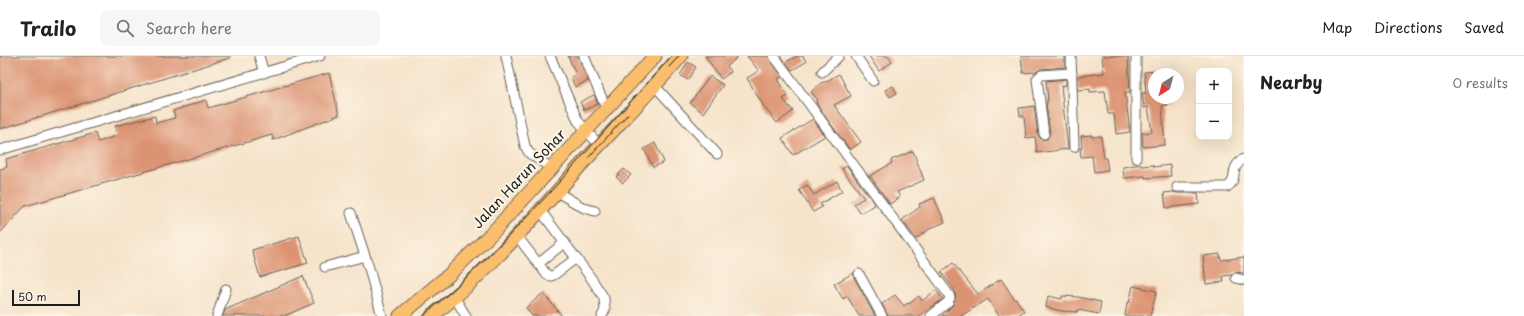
<!DOCTYPE html>
<html lang="en">
<head>
<meta charset="utf-8">
<style>
  :root { --surface:#fff; --page:#f6f6f6; --text:#222; --muted:#767676; --line:#e0e0e0 }
  body { margin:0; font-family:"Playpen Sans",sans-serif; background:var(--page); color:var(--text) }
  .controls { position:absolute; right:12px; top:12px; display:grid; overflow:hidden; border-radius:8px; box-shadow:0 4px 16px #0002 }
  .controls button { width:36px; height:36px; display:grid; place-items:center; padding:0; border:0; border-bottom:1px solid var(--line); background:var(--surface); color:var(--text); font:20px sans-serif }
  .compass { position:absolute; left:1148px; top:12px; width:36px; height:36px; border-radius:50%; background:var(--surface); box-shadow:0 4px 16px #0002; rotate:216deg }
  .scale { position:absolute; left:12px; bottom:10px; width:68px; box-sizing:border-box; padding-left:4px; border:2px solid #1c1c1c; border-top:0; font-size:11px; line-height:14px; white-space:nowrap; color:#1c1c1c; -webkit-text-stroke:3px #fcf5e5; paint-order:stroke }
  .list { margin:0; padding:0; list-style:none }
  h2 { display:flex; justify-content:space-between; align-items:center; height:52px; margin:0; padding:0 16px; font-size:17px }
  h2 small { font-size:13px; font-weight:400; color:var(--muted) }
  .icon { flex:none; width:22px; height:22px; fill:none; stroke:currentColor; stroke-width:2; stroke-linecap:round; stroke-linejoin:round }
  .map { position:relative; flex:none; width:1244px; height:260px; overflow:hidden }
  header { display:flex; align-items:center; gap:24px; box-sizing:border-box; height:56px; padding:0 20px; background:var(--surface); border-bottom:1px solid var(--line) }
  header strong { font-size:19px }
  nav { display:flex; gap:22px; margin-inline-start:auto; font-size:14px }
  .search { width:280px; height:36px; background:var(--page); display:flex; align-items:center; gap:10px; box-sizing:border-box; padding:0 14px; border-radius:8px; color:var(--muted); font-size:15px }
  main { display:flex }
  aside { flex:1; background:var(--surface) }
  .map>svg:first-child { display:block }
  .building { fill:#dc9372 }
  .lines { fill:none; stroke-linecap:round; stroke-linejoin:round }
  .minor-casing { stroke:#686259; stroke-width:11 }
  .highway-casing { stroke:#686259; stroke-width:15 }
  .minor { stroke:#fff; stroke-width:9 }
  .highway { stroke:#fabe6d; stroke-width:13 }
  .tram { stroke:#1c1c1c; stroke-width:1 }
  .labels { text-anchor:middle; stroke-width:4; stroke-linejoin:round; paint-order:stroke }
  .street-label { font-size:14px; fill:#1c1c1c; stroke:#fcf5e5 }
</style>
</head>
<body>
<header>
<strong>Trailo</strong>
<div class="search"><svg class="icon" aria-label="search" viewBox="0 0 24 24"><circle cx="10" cy="10" r="6"/><path d="M15 15l6 6"/></svg>Search here</div>
<nav><a>Map</a><a>Directions</a><a>Saved</a></nav>
</header>
<main>
<div class="map">
<svg width="1244" height="260" viewBox="0 0 1244 260">
  <rect width="100%" height="100%" fill="#fcf5e5"/>
  <filter id="ink" filterUnits="userSpaceOnUse"><feTurbulence type="fractalNoise" baseFrequency=".025" numOctaves="2"/><feDisplacementMap in="SourceGraphic" scale="8" xChannelSelector="R" yChannelSelector="G"/><feConvolveMatrix kernelMatrix="1 2 1 2 8 2 1 2 1" color-interpolation-filters="sRGB"/></filter>
  <filter id="wash" filterUnits="userSpaceOnUse"><feTurbulence type="fractalNoise" baseFrequency=".012" numOctaves="4" result="noise"/><feDisplacementMap in="SourceGraphic" scale="16" xChannelSelector="R" yChannelSelector="G"/><feGaussianBlur stdDeviation="0.9" result="paint"/><feColorMatrix in="noise" values="0 0 0 0 0 0 0 0 0 0 0 0 0 0 0 0 0 1.4 0 .05"/><feComposite in="paint" operator="in"/></filter>
  <g filter="url(#wash)">
    <rect width="100%" height="100%" fill="#f6e3ca"/>
    <g id="blocks">
      <g class="building">
        <path d="M 0,0 L 230,0 L 230,2 L 0,73 Z"/>
        <path d="M 568,0 L 578,0 L 588,25 L 575,31 L 571,21 L 576,19 Z"/>
        <path d="M 705,0 L 738,0 L 727,11 L 731,16 L 721,23 Z"/>
        <path d="M 747,0 L 768,0 L 782,20 L 778,23 L 788,40 L 783,43 L 793,55 L 777,67 L 764,51 L 747,22 L 759,15 Z"/>
        <path d="M 797,0 L 803,0 L 806,6 L 792,14 L 786,6 Z"/>
        <path d="M 869,0 L 888,0 L 892,6 L 879,15 Z"/>
        <path d="M 1021,0 L 1065,0 L 1065,11 L 1041,13 L 1036,16 L 1023,17 Z"/>
        <path d="M 1102,0 L 1128,0 L 1130,36 L 1125,36 L 1130,76 L 1116,78 L 1114,58 L 1108,58 L 1105,35 L 1090,36 L 1090,33 L 1078,34 L 1078,20 L 1104,17 Z"/>
        <path d="M 688,6 L 696,11 L 688,24 L 680,19 Z"/>
        <path d="M 1154,15 L 1154,42 L 1167,42 L 1168,49 L 1162,50 L 1165,89 L 1143,91 L 1142,77 L 1152,76 L 1148,51 L 1144,52 L 1142,37 L 1146,37 L 1144,16 Z"/>
        <path d="M 329,17 L 339,59 L 273,84 L 272,79 L 25,150 L 0,177 L 0,113 L 7,111 L 6,103 L 95,77 L 98,86 L 117,80 L 115,70 L 155,60 L 156,67 L 175,62 L 173,55 L 206,44 L 208,52 Z"/>
        <path d="M 839,18 L 851,40 L 834,49 L 861,86 L 850,94 L 822,56 L 816,46 L 818,44 L 811,36 L 822,26 L 823,27 Z"/>
        <path d="M 710,20 L 723,29 L 703,57 L 690,47 Z"/>
        <path d="M 1066,23 L 1066,29 L 1061,30 L 1068,93 L 1037,97 L 1035,81 L 1026,82 L 1024,60 L 1020,60 L 1019,52 L 1034,50 L 1038,79 L 1041,83 L 1047,83 L 1050,77 L 1046,49 L 1047,48 L 1047,44 L 1048,44 L 1046,25 Z"/>
        <path d="M 893,30 L 897,37 L 890,41 L 885,34 Z"/>
        <path d="M 594,39 L 598,48 L 584,54 L 580,46 Z"/>
        <path d="M 813,63 L 825,80 L 793,99 L 782,82 Z"/>
        <path d="M 1092,79 L 1092,81 L 1101,80 L 1104,102 L 1106,102 L 1108,114 L 1094,116 L 1092,100 L 1081,101 L 1080,92 L 1082,92 L 1081,80 Z"/>
        <path d="M 655,87 L 664,106 L 653,111 L 644,93 Z"/>
        <path d="M 913,95 L 924,124 L 897,136 L 900,141 L 890,148 L 870,120 L 892,107 L 891,104 Z"/>
        <path d="M 1141,108 L 1141,110 L 1153,109 L 1154,111 L 1170,109 L 1171,120 L 1145,122 L 1145,120 L 1124,122 L 1123,111 Z"/>
        <path d="M 847,110 L 875,149 L 860,157 L 854,148 L 864,142 L 842,113 Z"/>
        <path d="M 624,113 L 631,119 L 623,127 L 616,121 Z"/>
        <path d="M 837,125 L 842,135 L 820,148 L 822,151 L 813,156 L 799,134 L 807,129 L 814,139 Z"/>
        <path d="M 1173,136 L 1177,137 L 1198,137 L 1199,148 L 1166,152 L 1164,137 Z"/>
        <path d="M 934,142 L 945,166 L 931,172 L 916,183 L 902,164 L 920,151 L 919,148 Z"/>
        <path d="M 299,180 L 308,207 L 260,221 L 252,194 Z"/>
        <path d="M 1220,198 L 1221,204 L 1244,201 L 1244,217 L 1235,216 L 1231,219 L 1223,220 L 1224,226 L 1206,228 L 1203,200 Z"/>
        <path d="M 953,207 L 978,238 L 1001,223 L 1015,244 L 1016,243 L 1024,255 L 1016,260 L 999,260 L 988,243 L 961,260 L 942,260 L 953,249 L 956,241 L 954,235 L 955,235 L 941,216 Z"/>
        <path d="M 853,217 L 854,221 L 875,260 L 859,260 L 847,240 L 843,243 L 834,228 Z"/>
        <path d="M 303,220 L 314,247 L 284,260 L 223,260 L 225,254 Z"/>
        <path d="M 1133,230 L 1157,235 L 1150,260 L 1125,260 L 1127,247 L 1129,247 Z"/>
        <path d="M 936,234 L 943,243 L 919,260 L 888,260 L 882,248 L 895,239 L 904,250 L 908,247 L 909,248 L 919,240 L 922,245 Z"/>
        <path d="M 543,237 L 562,260 L 532,260 L 526,252 Z"/>
        <path d="M 1048,240 L 1062,243 L 1062,240 L 1078,241 L 1101,246 L 1099,258 L 1078,254 L 1077,256 L 1061,255 L 1046,251 Z"/>
      </g>
    </g>
  </g>
  <g filter="url(#ink)">
    <use href="#blocks" fill-opacity="0" stroke="#686259" stroke-width="1"/>
    <g class="lines">
      <defs>
        <g id="minor">
          <path d="M 259,0 L 264,17"/>
          <path d="M 506,0 L 525,90 L 529,97 L 551,112"/>
          <path d="M 550,0 L 578,65 L 599,89"/>
          <path d="M 584,0 L 606,52"/>
          <path d="M 774,0 L 949,239 L 950,242 L 948,246 L 931,260"/>
          <path d="M 856,0 L 873,25"/>
          <path d="M 1071,0 L 1074,91"/>
          <path d="M 822,16 L 839,0"/>
          <path d="M 655,30 L 717,98"/>
          <path d="M 1044,78 L 1037,23 L 1041,19 L 1072,17"/>
          <path d="M 0,94 L 320,0"/>
          <path d="M 1136,102 L 1136,0"/>
          <path d="M 1177,131 L 1227,131 C 1240,123 1227,113 1244,103"/>
          <path d="M 557,136 L 584,152 L 595,155"/>
          <path d="M 540,154 L 591,222 L 604,242 L 605,254 L 602,260"/>
          <path d="M 351,157 L 369,212 L 382,260"/>
          <path d="M 517,180 L 547,219 L 551,220 L 554,219 L 575,203"/>
          <path d="M 538,208 L 564,187"/>
          <path d="M 325,211 L 365,200"/>
          <path d="M 859,218 L 882,260"/>
          <path d="M 1236,222 L 1244,224"/>
          <path d="M 455,242 L 466,260"/>
          <path d="M 217,260 L 226,233"/>
        </g>
        <g id="highway">
          <path d="M 400,260 L 450,218 L 494,175 L 655,0"/>
          <path d="M 432,260 C 484,219 527,169 571,120 C 607,80 646,41 681,0"/>
        </g>
      </defs>
      <use href="#minor" class="minor-casing"/>
      <use href="#highway" class="highway-casing"/>
      <use href="#minor" class="minor"/>
      <use href="#highway" class="highway"/>
      <g class="tram">
        <path d="M 669,11 L 679,0"/>
        <path d="M 589,101 L 628,58"/>
        <path d="M 423,260 C 515,183 591,89 671,0"/>
      </g>
    </g>
  </g>
  <g class="labels">
    <g class="street-label">
      <text transform="translate(519 123) rotate(-47)" y="5">Jalan Harun Sohar</text>
    </g>
  </g>
</svg>
<div class="controls">
<button>+</button>
<button>−</button>
</div>
<svg class="compass" viewBox="-18 -18 36 36"><path d="M0-13l5 13h-10z" fill="#e53935"/><path d="M0 13l5-13h-10z" fill="#767676"/></svg>
<div class="scale">50 m</div>
</div>
<aside>
<h2>Nearby<small>0 results</small></h2>
<ul class="list">
</ul>
</aside>
</main>
</body>
</html>
